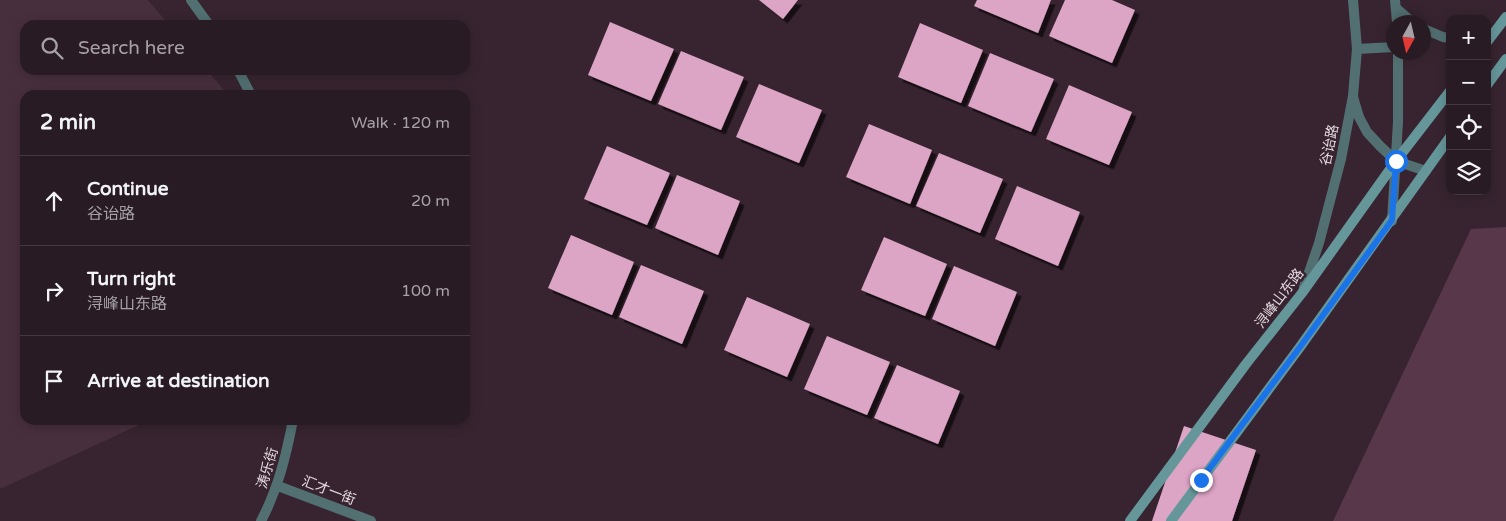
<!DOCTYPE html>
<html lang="en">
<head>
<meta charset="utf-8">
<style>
  :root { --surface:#291b24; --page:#31242c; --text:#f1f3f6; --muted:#a5a1a6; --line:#453941 }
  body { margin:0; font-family:"Varela Round","Noto Sans SC",sans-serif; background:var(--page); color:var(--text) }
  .controls { position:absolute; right:15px; top:15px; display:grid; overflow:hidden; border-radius:10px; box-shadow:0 2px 12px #0003 }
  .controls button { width:45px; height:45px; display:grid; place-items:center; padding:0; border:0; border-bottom:1px solid var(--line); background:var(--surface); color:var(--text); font:25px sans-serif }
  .compass { position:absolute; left:1386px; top:15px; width:45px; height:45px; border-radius:50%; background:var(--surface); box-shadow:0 2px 12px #0003; rotate:188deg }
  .stop { position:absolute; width:15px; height:15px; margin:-11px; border:4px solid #1a73e8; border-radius:50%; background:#fff }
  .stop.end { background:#1a73e8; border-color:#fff; box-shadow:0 1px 5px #0008 }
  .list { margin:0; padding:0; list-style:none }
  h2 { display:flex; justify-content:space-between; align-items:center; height:65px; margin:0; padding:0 20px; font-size:21px }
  h2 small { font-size:16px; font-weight:400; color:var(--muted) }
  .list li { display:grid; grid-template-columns:32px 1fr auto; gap:15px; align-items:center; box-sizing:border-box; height:90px; padding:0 20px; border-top:1px solid var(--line) }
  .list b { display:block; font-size:19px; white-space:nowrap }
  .list p { margin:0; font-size:16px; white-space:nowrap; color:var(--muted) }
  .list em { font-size:16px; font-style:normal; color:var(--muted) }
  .icon { flex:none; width:28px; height:28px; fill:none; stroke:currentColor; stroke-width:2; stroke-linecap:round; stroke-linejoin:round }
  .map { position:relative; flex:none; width:1506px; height:521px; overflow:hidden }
  .search { position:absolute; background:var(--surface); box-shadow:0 2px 12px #0003; left:20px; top:20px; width:450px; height:55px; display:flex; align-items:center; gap:12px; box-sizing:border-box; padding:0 18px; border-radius:15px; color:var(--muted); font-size:19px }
  .panel { position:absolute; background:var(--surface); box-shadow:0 2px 12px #0003; left:20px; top:90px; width:450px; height:335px; border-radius:15px }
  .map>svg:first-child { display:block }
  .built { fill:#482f3e }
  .green { fill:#58374b }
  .building { fill:#dca4c5; filter:url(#shadow) }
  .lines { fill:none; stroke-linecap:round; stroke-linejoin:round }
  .tertiary { stroke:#527072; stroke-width:10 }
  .secondary { stroke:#65979a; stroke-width:10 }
  .route { stroke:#1a73e8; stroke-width:6 }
  .labels { text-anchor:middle; stroke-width:5; stroke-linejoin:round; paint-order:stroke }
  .street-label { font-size:14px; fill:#e5d9e0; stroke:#372430 }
</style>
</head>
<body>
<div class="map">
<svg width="1506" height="521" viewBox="0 0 1506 521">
  <defs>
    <filter id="shadow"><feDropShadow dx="4.5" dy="4.5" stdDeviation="0" flood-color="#0009"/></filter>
  </defs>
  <rect width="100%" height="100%" fill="#372430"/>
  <path class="built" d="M 0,0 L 148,0 L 169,25 L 25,25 L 25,70 L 207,70 L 228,95 L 25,95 L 25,420 L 150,420 L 0,489 Z"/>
  <path class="green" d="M 1506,227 L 1506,521 L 1333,521 L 1471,229 Z"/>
  <g class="building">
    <path d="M 759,0 L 798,0 L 783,19 Z"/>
    <path d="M 977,0 L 1051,0 L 1038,33 L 974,6 Z"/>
    <path d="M 1065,0 L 1112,0 L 1135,10 L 1112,63 L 1049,36 Z"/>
    <path d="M 610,22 L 674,49 L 651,101 L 588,75 Z"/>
    <path d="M 920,23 L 983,50 L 961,103 L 898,77 Z"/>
    <path d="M 681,51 L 744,77 L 721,130 L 658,104 Z"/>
    <path d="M 990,53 L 1054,79 L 1031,132 L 968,106 Z"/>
    <path d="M 759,84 L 822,110 L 799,163 L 736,137 Z"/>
    <path d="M 1069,85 L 1132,112 L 1109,165 L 1046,139 Z"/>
    <path d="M 869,124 L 932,150 L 910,204 L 846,177 Z"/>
    <path d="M 607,146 L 670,173 L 647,225 L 584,199 Z"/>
    <path d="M 939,153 L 1003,179 L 980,233 L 916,206 Z"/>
    <path d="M 677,175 L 740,201 L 718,255 L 655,228 Z"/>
    <path d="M 1017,186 L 1080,212 L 1058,266 L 995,239 Z"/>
    <path d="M 571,235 L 634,262 L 612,315 L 548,288 Z"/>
    <path d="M 884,237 L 947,264 L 925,316 L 861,290 Z"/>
    <path d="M 641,265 L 704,291 L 682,344 L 619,317 Z"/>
    <path d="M 954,266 L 1017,292 L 995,346 L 932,319 Z"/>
    <path d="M 747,297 L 810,324 L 787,377 L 724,350 Z"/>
    <path d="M 827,336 L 890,362 L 867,415 L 804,389 Z"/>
    <path d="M 897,365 L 960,391 L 938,444 L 874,418 Z"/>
    <path d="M 1184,426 L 1256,450 L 1232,521 L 1152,521 Z"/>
  </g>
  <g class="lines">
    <g class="tertiary">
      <path d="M 191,0 L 209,25"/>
      <path d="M 1395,0 L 1397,22"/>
      <path d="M 1396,8 L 1412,22"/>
      <path d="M 1424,29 L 1443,37 L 1450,38"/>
      <path d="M 1357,49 L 1394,47"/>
      <path d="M 238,70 L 251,95"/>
      <path d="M 1353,97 L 1359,117 L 1367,132 L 1380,146 L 1396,161 L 1426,171"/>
      <path d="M 1392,221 L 1398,122 L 1398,52"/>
      <path d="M 1304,287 L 1319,243 L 1341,159 L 1353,96 L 1357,49 L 1353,0"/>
      <path d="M 278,486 L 371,521"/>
      <path d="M 261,521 C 278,489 286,456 293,420"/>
    </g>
    <g class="secondary">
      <path d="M 1487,42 L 1506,17"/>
      <path d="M 1487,85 L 1506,59"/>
      <path d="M 1130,521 L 1246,364 L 1302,293 L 1396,161 L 1450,91"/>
      <path d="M 1171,521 L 1300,347 L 1450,137"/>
    </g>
  </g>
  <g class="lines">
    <path class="route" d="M 1201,480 L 1300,347 L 1392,220 L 1396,161"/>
  </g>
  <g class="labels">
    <g class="street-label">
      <text transform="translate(1329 145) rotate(-78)" y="5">谷诒路</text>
      <text transform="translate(1279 298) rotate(-53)" y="5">浔峰山东路</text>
      <text transform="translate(267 468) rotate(-73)" y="5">涛乐街</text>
      <text transform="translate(329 490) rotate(21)" y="5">汇才一街</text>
    </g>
  </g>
</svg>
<div class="controls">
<button>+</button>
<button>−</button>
<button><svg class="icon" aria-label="locate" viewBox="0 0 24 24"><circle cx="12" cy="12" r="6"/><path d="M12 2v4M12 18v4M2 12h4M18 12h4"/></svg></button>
<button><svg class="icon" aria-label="layers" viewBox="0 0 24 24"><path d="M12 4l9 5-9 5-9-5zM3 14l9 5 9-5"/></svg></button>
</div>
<svg class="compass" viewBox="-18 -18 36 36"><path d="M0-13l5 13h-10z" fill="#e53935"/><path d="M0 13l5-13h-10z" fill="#a5a1a6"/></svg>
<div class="stop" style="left:1396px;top:161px"></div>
<div class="stop end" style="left:1201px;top:480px"></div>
<div class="search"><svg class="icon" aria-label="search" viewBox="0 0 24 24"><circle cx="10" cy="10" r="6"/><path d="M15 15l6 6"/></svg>Search here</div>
<section class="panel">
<h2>2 min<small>Walk · 120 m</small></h2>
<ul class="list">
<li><svg class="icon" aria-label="ahead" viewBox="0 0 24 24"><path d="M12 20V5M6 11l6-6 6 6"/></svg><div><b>Continue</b><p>谷诒路</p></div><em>20 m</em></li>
<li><svg class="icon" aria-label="right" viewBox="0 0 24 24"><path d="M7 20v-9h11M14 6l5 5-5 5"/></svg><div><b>Turn right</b><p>浔峰山东路</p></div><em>100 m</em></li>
<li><svg class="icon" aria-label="arrive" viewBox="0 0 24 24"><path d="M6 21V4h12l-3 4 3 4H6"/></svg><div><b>Arrive at destination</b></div></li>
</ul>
</section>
</div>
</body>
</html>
